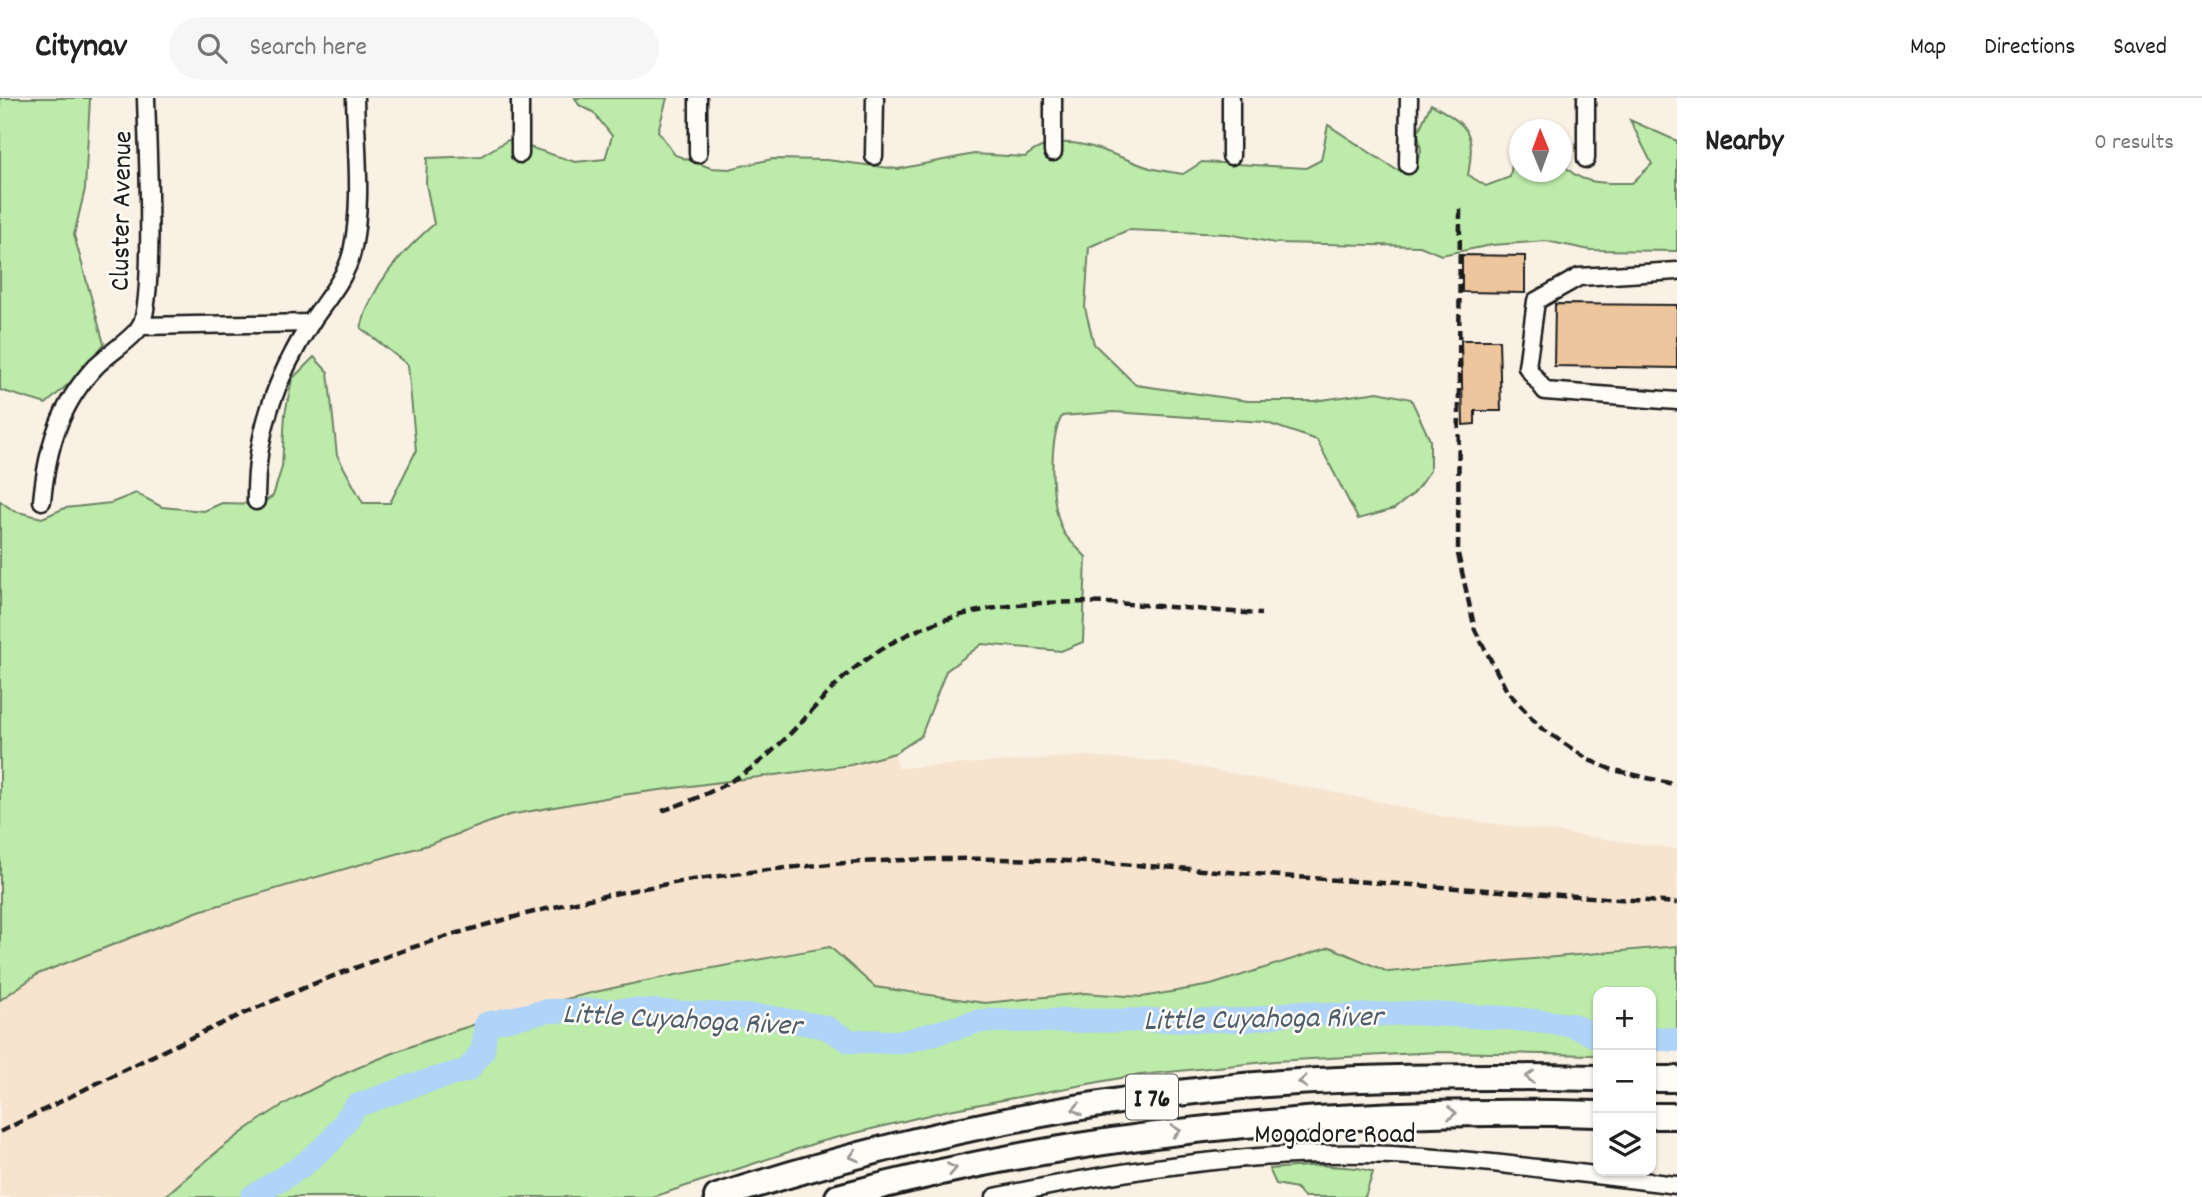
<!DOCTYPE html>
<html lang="en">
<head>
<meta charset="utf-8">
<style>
  :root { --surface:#fff; --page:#f6f6f6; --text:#222; --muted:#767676; --line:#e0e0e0 }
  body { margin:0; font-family:Dekko,sans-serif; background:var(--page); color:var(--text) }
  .controls { position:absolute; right:21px; bottom:21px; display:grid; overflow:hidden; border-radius:14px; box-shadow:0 2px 5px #0004 }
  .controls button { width:63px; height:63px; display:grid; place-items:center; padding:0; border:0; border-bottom:2px solid var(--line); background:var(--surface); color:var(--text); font:35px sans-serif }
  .compass { position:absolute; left:1509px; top:21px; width:63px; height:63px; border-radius:50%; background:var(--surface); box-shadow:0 2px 5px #0004; rotate:359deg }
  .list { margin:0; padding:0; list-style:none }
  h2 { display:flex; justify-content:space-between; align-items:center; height:91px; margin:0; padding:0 28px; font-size:30px }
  h2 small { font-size:23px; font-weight:400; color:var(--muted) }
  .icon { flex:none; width:38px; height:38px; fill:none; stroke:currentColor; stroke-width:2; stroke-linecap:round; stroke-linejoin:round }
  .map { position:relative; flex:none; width:1677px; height:1099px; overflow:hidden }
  header { display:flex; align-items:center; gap:42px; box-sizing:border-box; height:98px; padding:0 35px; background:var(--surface); border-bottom:2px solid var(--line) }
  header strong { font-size:33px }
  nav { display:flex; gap:38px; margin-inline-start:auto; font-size:24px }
  .search { width:490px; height:63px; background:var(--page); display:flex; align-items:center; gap:18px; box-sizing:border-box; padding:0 24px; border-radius:38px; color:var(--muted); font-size:26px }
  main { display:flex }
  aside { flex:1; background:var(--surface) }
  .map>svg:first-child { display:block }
  .built { fill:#f6e4cf }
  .green { fill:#bcebaa; stroke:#6c8463; stroke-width:2 }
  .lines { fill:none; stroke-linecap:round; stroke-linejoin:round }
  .river { stroke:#afd4f8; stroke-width:24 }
  .building { fill:#edc69d; stroke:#1c1c1c; stroke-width:2 }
  .minor-casing { stroke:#1c1c1c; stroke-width:21 }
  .highway-casing { stroke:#1c1c1c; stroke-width:30 }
  .minor { stroke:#fdfcf7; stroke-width:16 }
  .highway { stroke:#fdfcf7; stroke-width:24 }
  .rail { stroke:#1c1c1c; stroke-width:4.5; stroke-dasharray:10 5; stroke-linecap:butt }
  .oneway { stroke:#989794 }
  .labels { text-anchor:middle; stroke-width:5; stroke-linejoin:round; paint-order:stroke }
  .shield { fill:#fdfcf7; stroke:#605f5e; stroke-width:2 }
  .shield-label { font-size:26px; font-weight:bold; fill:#1c1c1c }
  .street-label { font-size:28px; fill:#1c1c1c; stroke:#fdfcf7 }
  .water-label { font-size:30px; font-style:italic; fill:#4f5c69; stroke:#fdfcf7 }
</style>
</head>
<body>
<header>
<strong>Citynav</strong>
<div class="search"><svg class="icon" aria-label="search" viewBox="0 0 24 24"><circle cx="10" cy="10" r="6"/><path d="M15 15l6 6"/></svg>Search here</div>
<nav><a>Map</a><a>Directions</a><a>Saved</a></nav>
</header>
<main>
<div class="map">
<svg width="1677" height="1099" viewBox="0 0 1677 1099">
  <rect width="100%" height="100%" fill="#faf1e5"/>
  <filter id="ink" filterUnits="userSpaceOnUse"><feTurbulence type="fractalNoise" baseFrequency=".0143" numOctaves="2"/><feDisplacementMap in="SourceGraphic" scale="14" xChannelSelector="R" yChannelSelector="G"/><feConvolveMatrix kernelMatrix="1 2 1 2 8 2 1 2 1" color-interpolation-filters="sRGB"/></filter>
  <g filter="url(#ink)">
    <path class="built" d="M 895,655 L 897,670 L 1088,658 L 1171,664 L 1373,702 L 1440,718 L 1677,751 L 1677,848 L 1388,874 L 1330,849 L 1211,887 L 1142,899 L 1084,895 L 985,905 L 875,889 L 830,849 L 230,1042 L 164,1099 L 0,1099 L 0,902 L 38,876 L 199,813 L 431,746 L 509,717 L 622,697 L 851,667 Z"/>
    <g class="green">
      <path d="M 0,0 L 90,0 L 85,91 L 74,137 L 104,246 L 82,274 L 46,306 L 0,292 Z"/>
      <path d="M 575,0 L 667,0 L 658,33 L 675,57 L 711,70 L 729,71 L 772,61 L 827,62 L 898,71 L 974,56 L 1025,59 C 1063,27 1110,57 1150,70 C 1161,73 1172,74 1183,76 L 1202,64 L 1306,70 L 1321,62 L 1328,27 L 1395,71 L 1412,75 L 1421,53 L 1418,34 L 1431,6 C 1468,28 1476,32 1468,77 L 1486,88 L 1510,79 L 1513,60 L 1519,57 L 1520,74 L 1562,74 L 1562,64 C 1578,88 1606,85 1632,85 L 1652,66 L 1630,22 L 1677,43 L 1677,153 L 1590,152 L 1546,143 L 1492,147 L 1441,157 L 1420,148 L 1275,145 L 1228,136 L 1128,132 L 1089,149 L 1085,210 L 1094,246 L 1136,287 L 1248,303 L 1314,303 L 1378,294 L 1411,301 L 1430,342 L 1430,373 L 1413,396 L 1394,411 L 1358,421 L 1317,342 L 1264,324 L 1113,314 L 1062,318 C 1048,343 1050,408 1064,435 C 1069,443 1079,451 1086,459 L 1083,544 L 1061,553 L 982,546 L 946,573 L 921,638 L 895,655 L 851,667 L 622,697 L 509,717 L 431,746 L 199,813 L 38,876 L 0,902 L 0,403 L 14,413 L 42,420 L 65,410 L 111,405 L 136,395 L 162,409 L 204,413 L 222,405 L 261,406 L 273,398 L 282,369 L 285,316 L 292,281 L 314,259 L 328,274 L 337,357 L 363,405 L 390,405 L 416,353 L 408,267 L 361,230 C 371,187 402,154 434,126 L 426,86 L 427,60 L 481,58 L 508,42 L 575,64 L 605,61 L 612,38 L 593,14 L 579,7 Z"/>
      <path d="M 1677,848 L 1677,952 L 1651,951 L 1651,894 L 1598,894 L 1598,949 L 1594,957 L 1437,954 L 1275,963 L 1131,978 L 949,1012 L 819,1044 L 653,1099 L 164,1099 C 205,1063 247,1027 295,1000 C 460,912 648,881 830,849 L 875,889 L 985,905 L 1084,895 L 1142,899 L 1211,887 L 1330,849 L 1388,874 Z"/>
      <path d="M 1321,1067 C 1338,1070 1357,1067 1373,1074 L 1365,1099 L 1304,1099 L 1296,1090 L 1276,1086 L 1269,1071 Z"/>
    </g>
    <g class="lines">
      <g class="river">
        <path d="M 1651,940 L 1677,942"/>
        <path d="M 252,1099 L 301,1069 L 331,1043 L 356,1008 L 417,986 L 468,972 L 483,952 L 486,926 L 547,913 L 627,912 L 768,919 L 825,929 L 850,943 L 903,944 L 980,923 L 1248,922 L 1298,914 L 1348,918 L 1410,915 L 1507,920 L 1572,927 L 1598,939"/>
      </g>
    </g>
    <g class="building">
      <path d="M 1462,157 L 1525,158 L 1525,195 L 1462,194 Z"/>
      <path d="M 1555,206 L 1677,207 L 1677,270 L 1554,268 Z"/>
      <path d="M 1461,242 L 1499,242 L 1501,313 L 1475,313 L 1475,326 L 1463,327 Z"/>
    </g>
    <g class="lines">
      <defs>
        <g id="minor">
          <path d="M 698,0 L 698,56"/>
          <path d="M 1053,0 L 1053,54"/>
          <path d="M 520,56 L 520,0"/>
          <path d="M 874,58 L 875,0"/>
          <path d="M 1231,58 L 1231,0"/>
          <path d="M 1586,61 L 1586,0"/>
          <path d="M 1408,67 L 1409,0"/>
          <path d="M 1677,173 L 1579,179 L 1536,203 L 1527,269 L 1545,293 L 1677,303"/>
          <path d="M 140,228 L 311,225"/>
          <path d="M 42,403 C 47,351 59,307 96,268 C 109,255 130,243 140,229 C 156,203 147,39 146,0"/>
          <path d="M 256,403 C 255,336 276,279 312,223 C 326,202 346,180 352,154 C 363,105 356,50 355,0"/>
          <path d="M 995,1099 C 1116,1073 1241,1054 1365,1056 C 1469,1059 1573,1075 1677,1087"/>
        </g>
        <g id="highway">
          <path d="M 1651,981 L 1677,981"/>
          <path d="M 1651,1018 L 1677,1018"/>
          <path d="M 717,1099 C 900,1040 1089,999 1281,985 C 1387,978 1492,978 1598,980"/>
          <path d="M 838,1099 C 1088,1032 1341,1009 1598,1016"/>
        </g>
      </defs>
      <use href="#minor" class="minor-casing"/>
      <use href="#highway" class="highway-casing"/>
      <use href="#minor" class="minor"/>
      <use href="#highway" class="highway"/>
      <g class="rail">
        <path d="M 1460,111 L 1458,456 L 1475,532 L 1507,593 L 1541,630 L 1589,662 L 1610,671 L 1677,687"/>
        <path d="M 662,713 C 700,700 739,683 769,656 C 801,628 826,592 860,566 C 975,477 1126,508 1261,516"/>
        <path d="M 0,1034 C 137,965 273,895 420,847 C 590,791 770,763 949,761 C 1065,759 1181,771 1296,779 C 1423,788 1550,796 1677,805"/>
      </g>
    </g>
    <defs><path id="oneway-chevron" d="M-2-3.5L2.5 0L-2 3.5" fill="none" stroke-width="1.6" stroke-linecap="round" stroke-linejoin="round" transform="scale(1.75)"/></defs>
    <g class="oneway">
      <use href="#oneway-chevron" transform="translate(1530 979) rotate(-179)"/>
      <use href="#oneway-chevron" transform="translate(1303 984) rotate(177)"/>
      <use href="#oneway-chevron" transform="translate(1077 1011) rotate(171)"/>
      <use href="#oneway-chevron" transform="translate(1452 1015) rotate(-1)"/>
      <use href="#oneway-chevron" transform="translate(1176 1033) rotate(-7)"/>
      <use href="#oneway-chevron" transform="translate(854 1058) rotate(164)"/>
      <use href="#oneway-chevron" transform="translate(952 1071) rotate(-12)"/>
    </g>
  </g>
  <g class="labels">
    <rect class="shield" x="1126" y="976.5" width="52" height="45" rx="5"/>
    <g class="shield-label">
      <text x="1152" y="1008">I 76</text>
    </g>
    <g class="street-label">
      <text transform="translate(119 113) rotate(-89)" y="10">Cluster Avenue</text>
      <text x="1335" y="1044">Mogadore Road</text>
    </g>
    <g class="water-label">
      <text transform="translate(1263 919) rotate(-1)" y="10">Little Cuyahoga River</text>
      <text transform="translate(682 920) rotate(3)" y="10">Little Cuyahoga River</text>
    </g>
  </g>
</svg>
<div class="controls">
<button>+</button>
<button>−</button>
<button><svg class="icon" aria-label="layers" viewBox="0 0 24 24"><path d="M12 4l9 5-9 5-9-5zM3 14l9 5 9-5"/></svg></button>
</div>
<svg class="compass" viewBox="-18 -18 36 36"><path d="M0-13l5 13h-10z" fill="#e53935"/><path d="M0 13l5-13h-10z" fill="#767676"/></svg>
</div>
<aside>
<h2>Nearby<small>0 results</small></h2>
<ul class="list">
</ul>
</aside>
</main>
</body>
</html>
